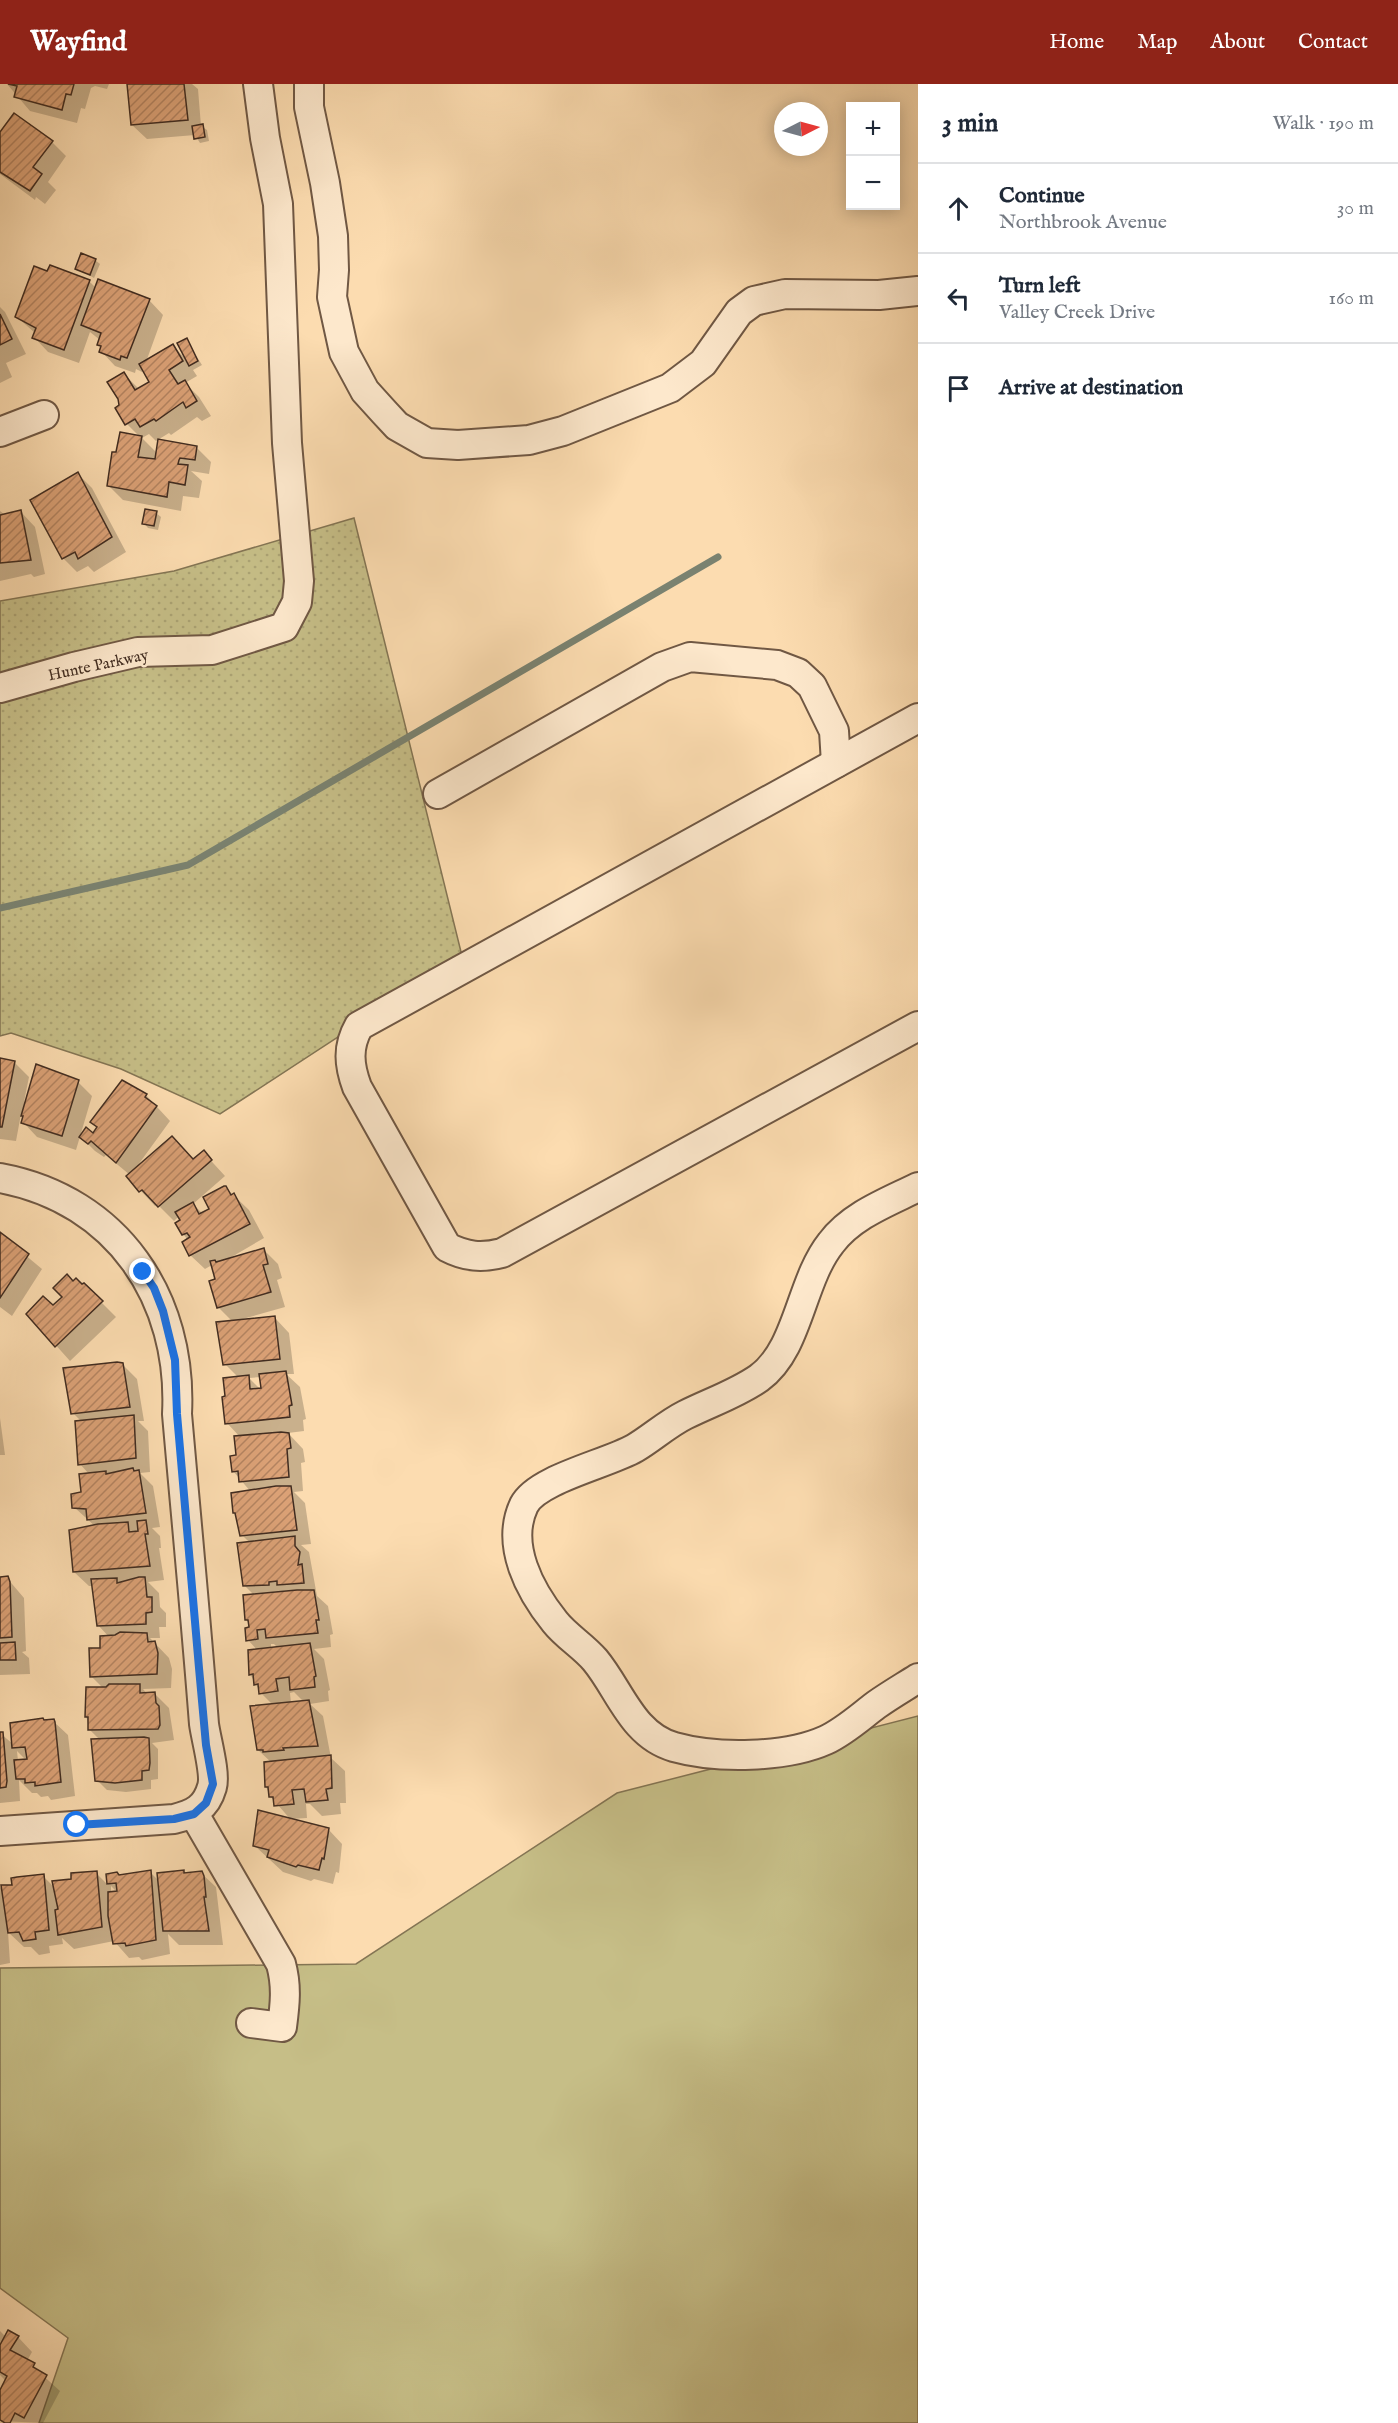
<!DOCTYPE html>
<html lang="en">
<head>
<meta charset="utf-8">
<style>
  :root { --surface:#fff; --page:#f2f2f3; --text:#1f2937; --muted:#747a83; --line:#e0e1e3; --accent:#8f2418 }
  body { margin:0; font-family:"IM FELL English",serif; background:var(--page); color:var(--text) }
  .controls { position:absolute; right:18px; top:18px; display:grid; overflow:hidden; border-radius:0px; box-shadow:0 3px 15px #0003 }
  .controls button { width:54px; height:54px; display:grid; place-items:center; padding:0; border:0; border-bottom:2px solid var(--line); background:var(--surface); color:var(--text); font:30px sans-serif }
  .compass { position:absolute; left:774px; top:18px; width:54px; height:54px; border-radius:50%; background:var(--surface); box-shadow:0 3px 15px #0003; rotate:84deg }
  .stop { position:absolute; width:18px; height:18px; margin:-14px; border:4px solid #1a73e8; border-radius:50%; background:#fff }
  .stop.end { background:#1a73e8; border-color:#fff; box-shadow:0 2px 6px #0008 }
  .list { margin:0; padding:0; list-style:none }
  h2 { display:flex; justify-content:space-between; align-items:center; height:78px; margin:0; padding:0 24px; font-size:26px }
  h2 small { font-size:20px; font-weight:400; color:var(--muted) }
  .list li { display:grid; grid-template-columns:39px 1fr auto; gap:18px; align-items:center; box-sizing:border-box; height:90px; padding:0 24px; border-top:2px solid var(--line) }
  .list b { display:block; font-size:22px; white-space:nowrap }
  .list p { margin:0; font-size:20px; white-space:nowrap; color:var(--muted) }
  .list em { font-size:20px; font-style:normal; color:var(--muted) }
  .icon { flex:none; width:33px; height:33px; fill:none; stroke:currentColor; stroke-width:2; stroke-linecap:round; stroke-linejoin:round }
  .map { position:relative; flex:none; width:918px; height:2339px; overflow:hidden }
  header { display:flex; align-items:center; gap:36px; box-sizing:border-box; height:84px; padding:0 30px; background:var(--accent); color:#fff }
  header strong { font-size:28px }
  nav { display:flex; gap:33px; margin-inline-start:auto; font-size:21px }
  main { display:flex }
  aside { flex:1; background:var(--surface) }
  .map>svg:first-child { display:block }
  .grass { fill:#c6be87; stroke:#847554; stroke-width:1.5 }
  .park { fill:url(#park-dots); stroke:#847554; stroke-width:1.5 }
  .shadow { fill:#0003; fill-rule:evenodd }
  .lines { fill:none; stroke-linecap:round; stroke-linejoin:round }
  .stream { stroke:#7a8270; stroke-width:7 }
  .building { fill:url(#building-hatch); stroke:#412c20; stroke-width:1.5 }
  .minor-casing { stroke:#705844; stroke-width:32 }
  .minor { stroke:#fde8cc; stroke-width:28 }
  .route { stroke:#1a73e8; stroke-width:8 }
  .labels { text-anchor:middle; stroke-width:5; stroke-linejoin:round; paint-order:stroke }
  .street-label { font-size:16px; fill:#412c20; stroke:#fde8cc }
</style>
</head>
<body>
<header>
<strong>Wayfind</strong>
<nav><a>Home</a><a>Map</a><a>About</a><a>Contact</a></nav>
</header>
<main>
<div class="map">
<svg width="918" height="2339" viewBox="0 0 918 2339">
  <defs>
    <pattern id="park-dots" width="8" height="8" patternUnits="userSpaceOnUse" patternTransform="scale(1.5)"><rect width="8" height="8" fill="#c6be87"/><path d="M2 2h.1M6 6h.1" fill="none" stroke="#aba374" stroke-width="1.8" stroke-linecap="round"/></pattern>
    <pattern id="building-hatch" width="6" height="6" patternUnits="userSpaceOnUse" patternTransform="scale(1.5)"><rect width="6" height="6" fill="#dba176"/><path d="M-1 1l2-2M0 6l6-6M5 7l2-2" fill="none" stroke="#b38360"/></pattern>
  </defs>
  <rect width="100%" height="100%" fill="#fcdcb0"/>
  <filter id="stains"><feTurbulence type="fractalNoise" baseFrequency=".00333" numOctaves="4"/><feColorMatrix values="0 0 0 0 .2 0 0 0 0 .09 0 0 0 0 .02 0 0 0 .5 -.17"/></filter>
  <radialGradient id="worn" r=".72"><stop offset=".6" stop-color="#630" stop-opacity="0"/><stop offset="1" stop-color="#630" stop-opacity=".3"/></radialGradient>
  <path class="grass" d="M 918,1632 L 918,2339 L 39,2339 L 68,2254 L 0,2204 L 0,1884 L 356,1880 L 617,1709 Z"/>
  <path class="park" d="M 354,434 L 462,872 L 220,1030 L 121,985 L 11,949 L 0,952 L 0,517 L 174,487 Z"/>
  <g class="shadow">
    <path d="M 7,0 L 109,0 L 107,5 L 95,2 L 91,4 L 85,25 L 81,24 L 77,39 L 30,27 Z"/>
    <path d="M 129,0 L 192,0 L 198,5 L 201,42 L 207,46 L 209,57 L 200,59 L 195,51 L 147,55 L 132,41 Z"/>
    <path d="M 0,51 L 52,58 L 66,72 L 48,98 L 56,106 L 45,120 L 36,113 L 35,116 L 0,90 Z"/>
    <path d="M 95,176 L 100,180 L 94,194 L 77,184 Z"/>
    <path d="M 89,197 L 96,204 L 149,216 L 163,231 L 146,278 L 173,262 L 187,276 L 186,256 L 202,281 L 193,286 L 197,292 L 185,299 L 199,313 L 211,332 L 202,337 L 197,333 L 171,351 L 169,349 L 156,357 L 149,350 L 142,354 L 157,369 L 196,363 L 211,378 L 209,390 L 191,387 L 202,397 L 199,414 L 183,412 L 181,427 L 123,416 L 108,401 L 118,370 L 140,353 L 127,340 L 120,322 L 124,290 L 139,305 L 151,298 L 143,285 L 142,288 L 136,285 L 135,289 L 115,282 L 101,267 L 100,256 L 90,248 L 79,279 L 48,268 L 34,253 L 35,249 L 17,233 Z"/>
    <path d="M 0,223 L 5,228 L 26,270 L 6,279 L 12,293 L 0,299 Z"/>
    <path d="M 78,390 L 92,404 L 126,468 L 94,488 L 88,482 L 77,488 L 63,474 Z"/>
    <path d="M 0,427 L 5,431 L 21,428 L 35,443 L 45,490 L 34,493 L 31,490 L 0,497 Z"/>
    <path d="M 156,429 L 161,433 L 158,446 L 148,444 L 144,439 Z"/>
    <path d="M 0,975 L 14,978 L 29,993 L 24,1018 L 78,998 L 92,1012 L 76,1066 L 37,1053 L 23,1038 L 24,1033 L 21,1030 L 16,1057 L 0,1055 Z"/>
    <path d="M 122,998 L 146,1011 L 170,1037 L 138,1081 L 194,1076 L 203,1068 L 225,1092 L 193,1120 L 203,1130 L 211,1126 L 226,1104 L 249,1126 L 264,1154 L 223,1178 L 263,1165 L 278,1180 L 282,1194 L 277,1196 L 285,1223 L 239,1236 L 275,1234 L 289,1249 L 294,1290 L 286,1290 L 300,1303 L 306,1335 L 303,1336 L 304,1347 L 288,1349 L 303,1365 L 305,1378 L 301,1379 L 303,1407 L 294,1408 L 305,1419 L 311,1460 L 301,1461 L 309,1468 L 317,1512 L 328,1522 L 333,1550 L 330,1551 L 331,1563 L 314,1565 L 324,1575 L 330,1606 L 328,1607 L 329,1617 L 310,1620 L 323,1632 L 331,1674 L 345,1687 L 346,1719 L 340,1719 L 341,1730 L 322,1732 L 310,1720 L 306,1720 L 307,1734 L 291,1735 L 328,1745 L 342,1760 L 339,1789 L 336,1788 L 333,1800 L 314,1795 L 311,1797 L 283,1788 L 255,1762 L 291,1736 L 271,1713 L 266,1703 L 272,1679 L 258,1666 L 273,1621 L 261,1609 L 250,1590 L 258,1567 L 248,1556 L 251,1545 L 247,1536 L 255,1512 L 244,1501 L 250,1459 L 242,1451 L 251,1408 L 233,1387 L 240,1353 L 227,1339 L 226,1314 L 239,1294 L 225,1280 L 233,1238 L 218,1223 L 212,1181 L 205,1185 L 190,1171 L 188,1156 L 183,1150 L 179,1132 L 174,1137 L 157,1120 L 155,1122 L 128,1093 L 130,1091 L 106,1071 L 104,1073 L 95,1067 L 80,1052 L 94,1051 ZM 261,1293 L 262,1307 L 249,1294 ZM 271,1560 L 274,1560 L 278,1564 L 271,1565 ZM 294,1608 L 304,1618 L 291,1619 L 290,1609 Z"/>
    <path d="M 0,1150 L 42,1185 L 12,1232 L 0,1223 Z"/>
    <path d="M 73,1199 L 84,1201 L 116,1233 L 70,1277 L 28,1230 L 53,1224 Z"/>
    <path d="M 122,1280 L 137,1295 L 144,1337 L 138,1337 L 148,1347 L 150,1388 L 140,1389 L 153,1402 L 160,1443 L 152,1444 L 160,1452 L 161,1464 L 159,1464 L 164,1496 L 148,1498 L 159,1509 L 160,1523 L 166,1529 L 166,1543 L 159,1543 L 160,1554 L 150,1554 L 169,1574 L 172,1585 L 171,1604 L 143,1605 L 147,1610 L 155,1610 L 169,1624 L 174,1656 L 152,1659 L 158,1665 L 158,1695 L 151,1696 L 151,1705 L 126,1708 L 107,1706 L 97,1696 L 101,1657 L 90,1646 L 86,1632 L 103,1604 L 91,1592 L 109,1553 L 98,1541 L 93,1502 L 89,1502 L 74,1488 L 97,1444 L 74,1423 L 83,1410 L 89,1390 L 80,1380 L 82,1338 L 73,1329 Z"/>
    <path d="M 0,1334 L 5,1371 L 0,1371 Z"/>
    <path d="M 0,1494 L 7,1494 L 24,1514 L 26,1567 L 22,1568 L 29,1574 L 30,1590 L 0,1591 Z"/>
    <path d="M 53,1637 L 68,1651 L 75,1712 L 51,1716 L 48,1712 L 41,1713 L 37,1709 L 32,1709 L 19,1696 L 20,1717 L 0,1719 L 0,1649 L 14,1661 L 45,1638 ZM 17,1667 L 27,1677 L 18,1677 Z"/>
    <path d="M 149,1787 L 160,1798 L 201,1789 L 216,1803 L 223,1861 L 179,1861 L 168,1850 L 170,1870 L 142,1876 L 139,1873 L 129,1874 L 114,1857 L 74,1865 L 62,1854 L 63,1860 L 49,1862 L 50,1869 L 39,1871 L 31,1863 L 24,1863 L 8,1848 L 10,1879 L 0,1881 L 0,1803 L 4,1807 L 43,1792 L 55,1804 L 96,1789 L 108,1801 L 107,1791 L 120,1792 ZM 111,1802 L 118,1809 L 111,1809 Z"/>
    <path d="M 0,2247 L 6,2253 L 18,2253 L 32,2268 L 27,2277 L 60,2307 L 43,2339 L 0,2337 L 0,2308 L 5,2296 L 0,2291 Z"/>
  </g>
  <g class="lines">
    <path class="stream" d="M 0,824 L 188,781 L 718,473"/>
  </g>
  <g class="building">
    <path d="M 8,0 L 74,0 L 71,11 L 66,10 L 62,26 L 14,13 L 17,2 Z"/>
    <path d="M 127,0 L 184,0 L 188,36 L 131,41 Z"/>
    <path d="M 14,29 L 53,57 L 33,83 L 42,90 L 30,107 L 0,88 L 0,48 Z"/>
    <path d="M 203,40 L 205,53 L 194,55 L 192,42 Z"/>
    <path d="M 81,169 L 96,175 L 90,191 L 75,185 Z"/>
    <path d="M 50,181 L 90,196 L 64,266 L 32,254 L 36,244 L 15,233 L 34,182 L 47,187 Z"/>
    <path d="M 98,195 L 150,215 L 127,274 L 121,272 L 120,276 L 99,268 L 101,262 L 97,261 L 101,249 L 81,241 Z"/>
    <path d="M 0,230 L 12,255 L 0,261 Z"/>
    <path d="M 187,254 L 198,277 L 189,282 L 177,259 Z"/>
    <path d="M 173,260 L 183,277 L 169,286 L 178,300 L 185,296 L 197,317 L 186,324 L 183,318 L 156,337 L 154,335 L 140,343 L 135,335 L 125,341 L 115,324 L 119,321 L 118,315 L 107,298 L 124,288 L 135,306 L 149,298 L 139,280 Z"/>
    <path d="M 120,348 L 142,352 L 138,373 L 155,375 L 158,355 L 197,362 L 195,376 L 180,374 L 179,376 L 178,380 L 188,381 L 185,401 L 169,398 L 167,413 L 107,402 L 112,368 L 116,368 Z"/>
    <path d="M 78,388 L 112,453 L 78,475 L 75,468 L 62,475 L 30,416 Z"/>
    <path d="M 145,425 L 157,427 L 154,442 L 142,440 Z"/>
    <path d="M 21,426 L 31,476 L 0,479 L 0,431 Z"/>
    <path d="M 0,974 L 15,977 L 2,1043 L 0,1043 Z"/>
    <path d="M 36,980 L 79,996 L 62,1052 L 21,1039 L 23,1032 L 21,1032 Z"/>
    <path d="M 122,996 L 147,1010 L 145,1013 L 157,1022 L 116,1079 L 91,1057 L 88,1060 L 79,1053 L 86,1043 L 93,1049 L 97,1043 L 90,1038 Z"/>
    <path d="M 172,1052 L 193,1075 L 204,1066 L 212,1076 L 158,1123 L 142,1106 L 139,1108 L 126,1092 Z"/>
    <path d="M 224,1102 L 226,1102 L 231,1111 L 234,1109 L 250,1140 L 189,1172 L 182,1158 L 190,1153 L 187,1149 L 182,1151 L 175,1139 L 180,1136 L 175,1128 L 193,1118 L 199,1130 L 209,1125 L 203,1113 Z"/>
    <path d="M 0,1148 L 29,1170 L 0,1214 Z"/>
    <path d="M 264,1164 L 268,1180 L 263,1181 L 271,1208 L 217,1224 L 209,1197 L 215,1195 L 210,1177 L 215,1176 L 216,1178 Z"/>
    <path d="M 67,1190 L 73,1197 L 76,1194 L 82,1200 L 84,1199 L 103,1217 L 55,1263 L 26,1230 L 43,1212 L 53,1221 L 62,1213 L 53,1204 Z"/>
    <path d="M 275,1232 L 280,1275 L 223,1281 L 216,1238 Z"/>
    <path d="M 117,1278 L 123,1279 L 130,1323 L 71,1330 L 63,1284 Z"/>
    <path d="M 286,1287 L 292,1321 L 289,1322 L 290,1333 L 225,1340 L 222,1313 L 225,1312 L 223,1294 L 249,1291 L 250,1305 L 261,1304 L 259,1290 Z"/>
    <path d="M 134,1331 L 136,1374 L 78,1381 L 75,1337 Z"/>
    <path d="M 281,1348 L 289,1349 L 291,1364 L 287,1365 L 289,1393 L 239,1398 L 238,1387 L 232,1388 L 230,1372 L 236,1371 L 234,1352 Z"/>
    <path d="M 133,1384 L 134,1387 L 139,1386 L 146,1429 L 87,1436 L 86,1425 L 72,1424 L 71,1410 L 81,1408 L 79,1390 L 106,1387 L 106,1390 Z"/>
    <path d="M 276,1402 L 291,1402 L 297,1446 L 240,1452 L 235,1429 L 233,1429 L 231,1409 Z"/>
    <path d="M 146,1436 L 148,1450 L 145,1450 L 150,1482 L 73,1488 L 69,1446 L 98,1440 L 128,1438 L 129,1448 L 138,1447 L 137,1437 Z"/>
    <path d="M 295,1452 L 295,1462 L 300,1468 L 298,1481 L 302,1480 L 304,1499 L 277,1501 L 277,1497 L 269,1498 L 269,1501 L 243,1502 L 237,1459 Z"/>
    <path d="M 8,1492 L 10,1498 L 12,1553 L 0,1554 L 0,1493 Z"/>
    <path d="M 139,1493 L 145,1493 L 147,1513 L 152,1513 L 152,1528 L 146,1529 L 146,1540 L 97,1542 L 91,1495 L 117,1494 L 117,1499 Z"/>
    <path d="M 297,1506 L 314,1506 L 319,1536 L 316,1536 L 318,1549 L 266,1554 L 265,1545 L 257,1546 L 258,1555 L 246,1557 L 245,1544 L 249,1543 L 248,1536 L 245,1536 L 243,1511 Z"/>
    <path d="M 120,1548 L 147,1549 L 148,1558 L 155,1557 L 158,1569 L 157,1590 L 90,1593 L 89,1564 L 100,1564 L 100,1552 L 115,1551 Z"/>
    <path d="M 15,1558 L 16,1576 L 0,1576 L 0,1559 Z"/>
    <path d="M 310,1559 L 316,1592 L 314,1593 L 315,1603 L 290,1606 L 289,1593 L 276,1595 L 278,1607 L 259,1610 L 258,1600 L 254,1601 L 253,1590 L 249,1591 L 248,1566 Z"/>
    <path d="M 109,1600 L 140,1600 L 140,1609 L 155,1608 L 156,1619 L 159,1622 L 160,1641 L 158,1645 L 88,1646 L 88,1633 L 85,1633 L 86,1603 L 106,1603 Z"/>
    <path d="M 309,1616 L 318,1662 L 283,1664 L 284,1666 L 263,1668 L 263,1666 L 257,1666 L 250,1622 Z"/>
    <path d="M 43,1634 L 44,1636 L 54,1635 L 55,1638 L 61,1698 L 35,1702 L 35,1698 L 25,1699 L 25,1695 L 16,1695 L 14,1676 L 27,1675 L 25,1663 L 12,1664 L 10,1639 Z"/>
    <path d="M 0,1648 L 3,1648 L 7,1697 L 6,1703 L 0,1704 Z"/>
    <path d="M 144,1653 L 149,1654 L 150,1679 L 149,1686 L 142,1687 L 142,1696 L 115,1699 L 95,1697 L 91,1655 Z"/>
    <path d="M 331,1671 L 332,1704 L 326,1705 L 328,1716 L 306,1718 L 304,1705 L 292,1706 L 294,1720 L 274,1722 L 273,1713 L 269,1713 L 268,1703 L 265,1703 L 264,1678 Z"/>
    <path d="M 258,1726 L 329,1744 L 324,1775 L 322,1774 L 319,1786 L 298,1781 L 296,1783 L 267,1773 L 269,1766 L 253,1762 Z"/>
    <path d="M 151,1786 L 156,1856 L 126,1862 L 125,1859 L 113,1860 L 108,1832 L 108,1808 L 117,1807 L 116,1799 L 107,1800 L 106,1790 L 117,1788 L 119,1791 Z"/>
    <path d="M 184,1786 L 184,1789 L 202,1787 L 204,1792 L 206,1813 L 204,1813 L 209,1847 L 163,1847 L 157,1789 Z"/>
    <path d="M 97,1787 L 102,1843 L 58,1851 L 55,1826 L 58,1825 L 52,1797 L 71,1795 L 71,1789 Z"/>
    <path d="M 44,1790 L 49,1846 L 35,1848 L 36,1855 L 23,1857 L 19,1848 L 8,1849 L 1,1801 L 12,1801 L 11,1794 L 17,1793 Z"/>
    <path d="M 8,2246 L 19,2252 L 10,2266 L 35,2279 L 33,2283 L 47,2291 L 24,2334 L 15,2329 L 10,2339 L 5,2339 L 0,2336 L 0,2306 L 7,2292 L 0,2288 L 0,2261 Z"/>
  </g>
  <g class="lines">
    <defs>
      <g id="minor">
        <path d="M 309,0 L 309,23 L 325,99 L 333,152 L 334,186 L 332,213 L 344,268 L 365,307 L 384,328 L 397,342 L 427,359 L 458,361 L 529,356 L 563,347 L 670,304 L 703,279 L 739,228 L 754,217 L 785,210 L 879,211 L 918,207"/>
        <path d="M 0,348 L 44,331"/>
        <path d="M 0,604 L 74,583 L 138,568 L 212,566 L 284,543 L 297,518 L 299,497 L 287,359 L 278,120 L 265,54 L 258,0"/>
        <path d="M 918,634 L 359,942 C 347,963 349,981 357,1003 L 447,1163 C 466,1173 482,1174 502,1169 L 918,942"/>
        <path d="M 438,710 L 662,583 L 690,573 L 777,581 L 798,589 L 812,602 L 834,647 L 836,679"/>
        <path d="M 0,1094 C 118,1116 183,1215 177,1330 C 186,1433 196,1536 204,1640 C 206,1655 216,1690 212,1703 C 206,1724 194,1730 174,1735 L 0,1747"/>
        <path d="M 918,1103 C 888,1118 852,1131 831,1159 C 800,1198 799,1265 759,1294 C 736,1310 711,1318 685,1331 C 667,1340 652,1354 635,1364 C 607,1380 537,1395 524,1421 C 505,1461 530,1507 555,1538 C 566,1552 583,1562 595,1576 C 620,1606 632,1651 674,1663 C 717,1675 786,1674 826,1656 C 845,1647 860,1633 876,1621 C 890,1611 904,1603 918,1594"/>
        <path d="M 194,1730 L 281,1880 C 287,1902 285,1920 282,1943 L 251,1939"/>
      </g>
    </defs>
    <use href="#minor" class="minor-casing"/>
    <use href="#minor" class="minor"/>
  </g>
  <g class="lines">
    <path class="route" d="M 77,1741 L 174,1735 L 194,1730 L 206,1719 L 213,1700 L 206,1661 L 199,1584 L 177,1330 L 175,1276 L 163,1227 L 154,1204 L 143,1188"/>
  </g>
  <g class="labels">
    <g class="street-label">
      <text transform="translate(98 580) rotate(-12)" y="6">Hunte Parkway</text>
    </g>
  </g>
  <rect width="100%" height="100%" filter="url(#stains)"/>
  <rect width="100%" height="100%" fill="url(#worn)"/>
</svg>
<div class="controls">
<button>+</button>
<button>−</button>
</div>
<svg class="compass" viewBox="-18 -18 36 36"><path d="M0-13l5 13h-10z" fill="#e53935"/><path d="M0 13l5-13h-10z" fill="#747a83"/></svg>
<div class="stop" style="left:77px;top:1741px"></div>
<div class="stop end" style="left:143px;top:1188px"></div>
</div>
<aside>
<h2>3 min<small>Walk · 190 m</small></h2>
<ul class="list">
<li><svg class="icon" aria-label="ahead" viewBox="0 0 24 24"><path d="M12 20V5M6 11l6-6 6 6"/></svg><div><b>Continue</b><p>Northbrook Avenue</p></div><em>30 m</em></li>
<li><svg class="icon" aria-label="left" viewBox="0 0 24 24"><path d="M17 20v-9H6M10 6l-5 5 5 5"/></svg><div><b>Turn left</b><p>Valley Creek Drive</p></div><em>160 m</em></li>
<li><svg class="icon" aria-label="arrive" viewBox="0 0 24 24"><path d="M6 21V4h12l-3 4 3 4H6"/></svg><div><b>Arrive at destination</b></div></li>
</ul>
</aside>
</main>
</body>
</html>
